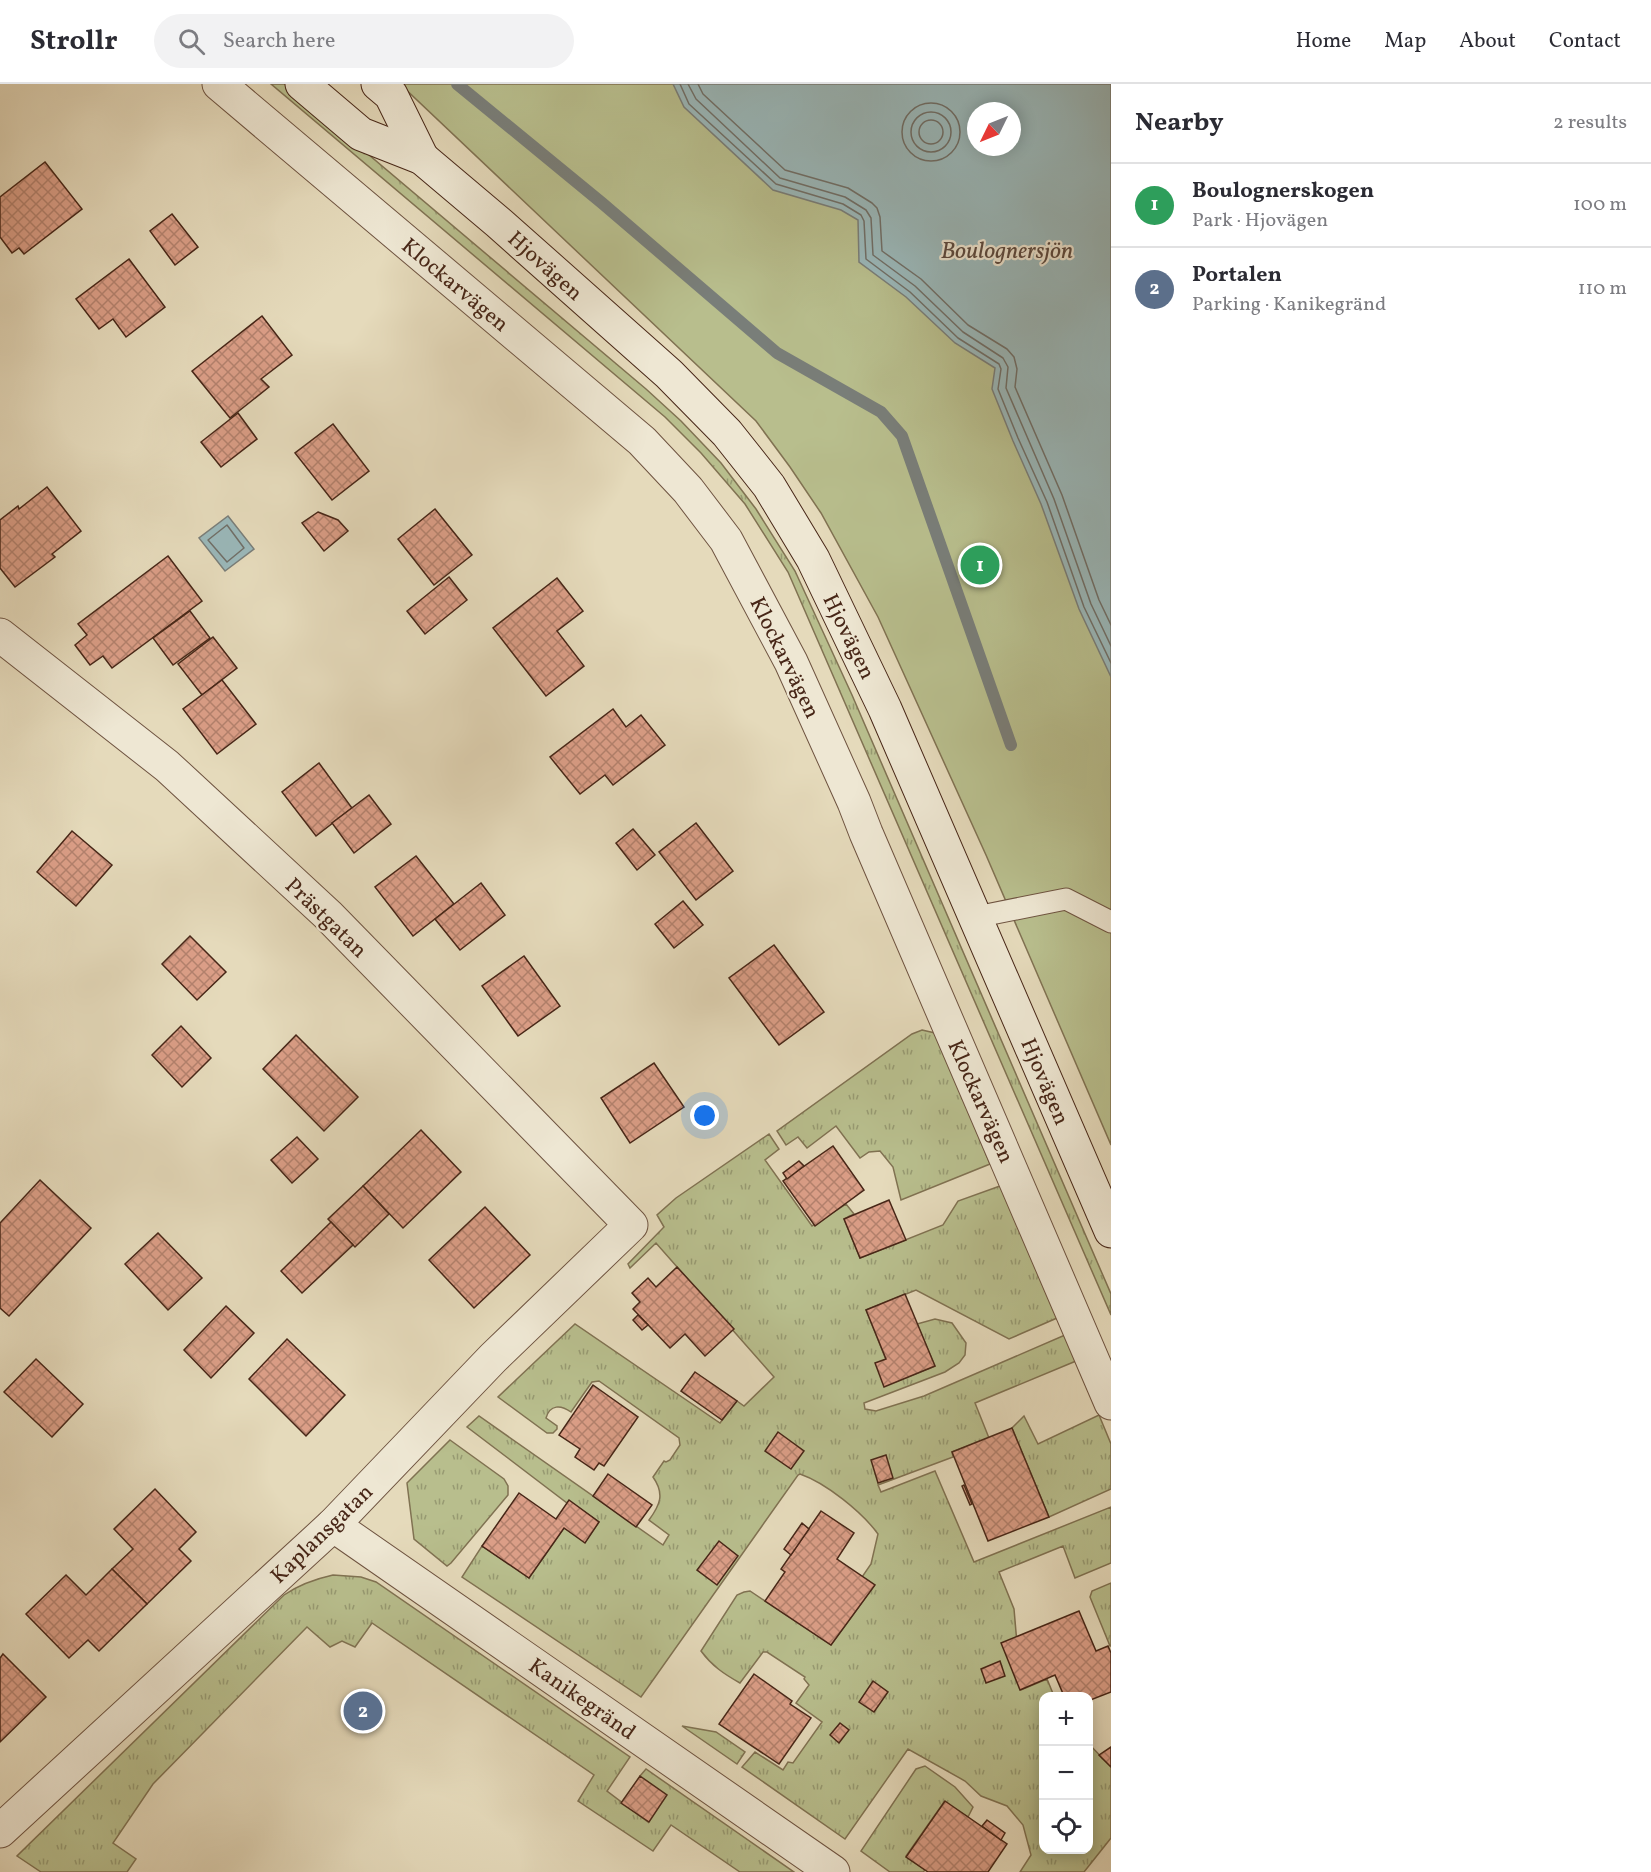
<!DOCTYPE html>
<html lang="en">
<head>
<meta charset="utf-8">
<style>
  :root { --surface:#fff; --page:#f2f2f3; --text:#2b2b33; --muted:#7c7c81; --line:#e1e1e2; --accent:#8f2418 }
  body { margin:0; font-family:Vollkorn,serif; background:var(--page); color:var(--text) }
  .controls { position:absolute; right:18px; bottom:18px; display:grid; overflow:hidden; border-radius:12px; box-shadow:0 3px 15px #0003 }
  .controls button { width:54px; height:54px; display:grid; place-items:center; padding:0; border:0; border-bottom:2px solid var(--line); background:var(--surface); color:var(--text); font:30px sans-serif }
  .compass { position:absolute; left:967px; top:18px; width:54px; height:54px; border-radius:50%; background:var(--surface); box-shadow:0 3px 15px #0003; rotate:227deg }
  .you { position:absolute; left:705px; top:1032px; width:21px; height:21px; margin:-15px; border:4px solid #fff; border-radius:50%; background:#1a73e8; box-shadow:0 0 0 9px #1a73e833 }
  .badge { display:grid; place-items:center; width:39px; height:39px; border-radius:50%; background:var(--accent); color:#fff; font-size:20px; font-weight:700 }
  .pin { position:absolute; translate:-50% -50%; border:3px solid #fff; box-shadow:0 2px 6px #0006 }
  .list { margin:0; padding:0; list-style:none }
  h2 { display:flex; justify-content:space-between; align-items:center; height:78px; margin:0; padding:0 24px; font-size:26px }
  h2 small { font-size:20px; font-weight:400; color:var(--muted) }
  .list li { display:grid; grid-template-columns:39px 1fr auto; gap:18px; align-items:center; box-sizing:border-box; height:84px; padding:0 24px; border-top:2px solid var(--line) }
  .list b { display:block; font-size:22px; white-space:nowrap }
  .list p { margin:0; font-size:20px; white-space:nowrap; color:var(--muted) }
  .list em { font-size:20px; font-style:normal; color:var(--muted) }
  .icon { flex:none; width:33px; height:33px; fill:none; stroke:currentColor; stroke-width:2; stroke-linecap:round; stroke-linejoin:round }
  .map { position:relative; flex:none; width:1111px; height:1788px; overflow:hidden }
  header { display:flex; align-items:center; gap:36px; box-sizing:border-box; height:84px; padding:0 30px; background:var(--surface); border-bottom:2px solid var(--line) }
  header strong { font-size:28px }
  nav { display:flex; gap:33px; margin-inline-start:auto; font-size:21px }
  .search { width:420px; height:54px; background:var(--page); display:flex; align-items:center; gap:15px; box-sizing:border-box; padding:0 21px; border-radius:33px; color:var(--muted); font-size:22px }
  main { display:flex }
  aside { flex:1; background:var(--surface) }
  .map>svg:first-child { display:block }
  .grass { fill:url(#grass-tufts); stroke:#807252; stroke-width:1.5 }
  .park { fill:#b8be8d; stroke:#807252; stroke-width:1.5; fill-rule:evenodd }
  .water { fill:#9ab8ba; stroke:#797e79; stroke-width:1.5; fill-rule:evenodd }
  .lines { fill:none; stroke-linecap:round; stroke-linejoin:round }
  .shore { stroke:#706f68; stroke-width:1.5 }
  .stream { stroke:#797e79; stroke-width:12 }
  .building { fill:url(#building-cross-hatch); stroke:#472617; stroke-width:1.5 }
  .lane-casing { stroke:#6e5340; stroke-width:23 }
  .street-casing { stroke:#6e5340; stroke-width:35 }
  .secondary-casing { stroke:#472617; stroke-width:35 }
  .lane { stroke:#eee7d3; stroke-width:21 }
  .street { stroke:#eee7d3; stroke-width:33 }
  .secondary { stroke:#eee7d3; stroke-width:33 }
  .labels { text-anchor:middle; stroke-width:4.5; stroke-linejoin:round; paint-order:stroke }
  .street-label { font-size:22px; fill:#472617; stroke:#eee7d3 }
  .water-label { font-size:24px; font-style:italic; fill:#5c4a40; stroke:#eee7d3 }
</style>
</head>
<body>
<header>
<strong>Strollr</strong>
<div class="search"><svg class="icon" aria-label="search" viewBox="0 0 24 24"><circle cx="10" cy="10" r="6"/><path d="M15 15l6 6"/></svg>Search here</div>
<nav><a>Home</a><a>Map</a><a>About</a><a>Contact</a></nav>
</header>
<main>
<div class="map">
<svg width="1111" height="1788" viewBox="0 0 1111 1788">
  <defs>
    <pattern id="grass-tufts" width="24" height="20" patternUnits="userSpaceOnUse" patternTransform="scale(1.5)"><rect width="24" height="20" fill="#b8be8d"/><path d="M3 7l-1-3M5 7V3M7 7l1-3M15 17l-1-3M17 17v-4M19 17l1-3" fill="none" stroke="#979a72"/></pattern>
    <pattern id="building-cross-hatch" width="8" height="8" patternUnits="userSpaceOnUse" patternTransform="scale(1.5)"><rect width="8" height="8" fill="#db9e87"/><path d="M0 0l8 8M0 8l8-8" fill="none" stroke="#b3816d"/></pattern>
  </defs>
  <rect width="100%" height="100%" fill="#e5dabb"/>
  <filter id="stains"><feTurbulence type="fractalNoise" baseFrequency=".00333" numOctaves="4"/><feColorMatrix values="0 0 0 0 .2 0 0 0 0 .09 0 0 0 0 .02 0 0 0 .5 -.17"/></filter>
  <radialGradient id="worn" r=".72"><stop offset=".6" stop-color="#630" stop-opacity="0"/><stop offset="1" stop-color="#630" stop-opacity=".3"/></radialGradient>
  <g class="grass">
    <path d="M 271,0 L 285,0 L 646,305 L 681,337 L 721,379 L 756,425 L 795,487 L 852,611 L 1111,1210 L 1111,1231 L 788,488 L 745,420 L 701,369 L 665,333 Z"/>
    <path d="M 922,946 L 935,949 L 939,955 L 990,1080 L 901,1116 L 893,1083 L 880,1067 L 869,1068 L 860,1074 L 836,1042 L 807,1064 L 798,1053 L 786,1061 L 777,1047 L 912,950 Z"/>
    <path d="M 769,1050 L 779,1065 L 765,1076 L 812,1142 L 846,1120 L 854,1130 L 844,1135 L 860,1174 L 943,1141 L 958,1117 L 1000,1102 L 1057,1234 L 1009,1255 L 916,1206 L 866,1226 L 895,1298 L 935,1282 L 917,1240 L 935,1235 L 952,1239 L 966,1259 L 965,1271 L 959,1279 L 945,1288 L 864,1319 L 865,1325 L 876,1327 L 924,1312 L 1065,1251 L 1076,1277 L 975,1319 L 989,1354 L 952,1368 L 953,1373 L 878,1401 L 881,1408 L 935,1387 L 974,1478 L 1111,1423 L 1111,1479 L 1075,1494 L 1063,1462 L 999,1488 L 1014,1525 L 1021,1606 L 1047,1595 L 1054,1612 L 1044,1612 L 1044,1766 L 1088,1766 L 1089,1660 L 1111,1683 L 1111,1754 L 1084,1788 L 1020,1788 L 1031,1771 L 1023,1741 L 1007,1722 L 981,1712 L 965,1697 L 908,1665 L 845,1755 L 742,1683 L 755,1668 L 783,1686 L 788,1678 L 793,1679 L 822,1638 L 796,1619 L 809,1601 L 804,1595 L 805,1593 L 767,1568 L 763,1568 L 740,1599 C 724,1590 712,1582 701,1567 L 737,1511 L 744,1508 L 750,1507 L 831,1561 L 874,1502 L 862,1493 L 871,1480 L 878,1450 C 862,1428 826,1399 800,1390 L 798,1391 L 641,1613 L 462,1493 L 482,1462 L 529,1494 L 564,1444 L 585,1458 L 599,1438 L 569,1417 L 567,1419 L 467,1343 L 479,1332 L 663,1461 L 669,1451 L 649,1436 C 660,1421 665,1410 653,1393 L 664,1377 L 666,1378 L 670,1376 L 680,1361 L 679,1354 L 599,1297 L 592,1298 L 571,1328 C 561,1321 550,1320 546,1334 L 557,1342 L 557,1345 L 553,1349 L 547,1349 L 498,1313 L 575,1240 L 720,1339 L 737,1317 L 744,1322 L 774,1293 L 656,1159 L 630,1184 L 628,1180 L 664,1143 L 657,1131 L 676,1114 Z"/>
    <path d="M 1099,1331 L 1111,1360 L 1111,1405 L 1049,1433 L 1012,1344 L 1024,1332 L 1038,1360 Z"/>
    <path d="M 450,1356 L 504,1395 L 508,1402 L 508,1411 L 451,1479 L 447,1482 L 414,1455 L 407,1399 Z"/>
    <path d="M 333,1491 L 361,1493 L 376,1498 L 630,1673 L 607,1707 L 648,1738 L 640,1692 L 646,1685 L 794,1788 L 740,1788 L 671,1741 L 653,1767 L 578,1717 L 594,1691 L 372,1539 L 355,1563 L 342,1557 L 330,1563 L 307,1543 L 153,1700 L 113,1759 L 136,1775 L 127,1788 L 41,1788 L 17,1772 L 284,1511 C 300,1500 315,1495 333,1491 Z"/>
    <path d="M 1111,1499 L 1111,1562 L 1110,1562 L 1090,1513 L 1092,1507 Z"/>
    <path d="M 682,1642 L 716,1648 L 745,1668 L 737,1680 Z"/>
    <path d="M 925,1682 L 955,1703 L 973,1723 L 968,1733 L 944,1718 L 906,1772 L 925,1786 L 923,1788 L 890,1788 L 861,1767 L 916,1685 Z"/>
  </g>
  <path class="park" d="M 400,0 L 1111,0 L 1111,1061 L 986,771 L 878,533 L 821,429 L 790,383 L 756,337 ZM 976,27 L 1012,27 L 1012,63 L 976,63 Z"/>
  <g class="water">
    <path d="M 673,0 L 1111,0 L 1111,593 L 1079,525 L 1041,420 L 1013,357 L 992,305 L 995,284 L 955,259 L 906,213 L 859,178 L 858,136 L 841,126 L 773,106 L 684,23 ZM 976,27 L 1012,27 L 1012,63 L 976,63 Z"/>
    <path d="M 228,432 L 254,465 L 225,487 L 199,454 Z"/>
  </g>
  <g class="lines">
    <g class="shore">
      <path d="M 680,0 L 689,20 L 776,100 L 843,120 L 861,131 L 864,137 L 866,175 L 910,208 L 958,254 L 999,280 L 1001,285 L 998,305 L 1018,354 L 1047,418 L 1084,523 L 1111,579"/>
      <path d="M 688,0 L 696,15 L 780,94 L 845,113 L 866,126 L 871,134 L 873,171 L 915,202 L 963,248 L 1003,274 L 1008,283 L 1006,304 L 1054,415 L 1091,520 L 1111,562"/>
      <path d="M 698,0 L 703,10 L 785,86 L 848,104 L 872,119 L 877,124 L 880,133 L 882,167 L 921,195 L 968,241 L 1007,265 L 1014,273 L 1017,285 L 1015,303 L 1062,411 L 1099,516 L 1111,541"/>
      <circle cx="931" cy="48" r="29"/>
      <circle cx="931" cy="48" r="20"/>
      <circle cx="931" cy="48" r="12"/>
      <path d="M 227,441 L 244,464 L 227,478 L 208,456 Z"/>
    </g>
    <path class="stream" d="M 457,0 L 602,119 L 777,269 L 881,328 L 902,352 L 1011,661"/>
  </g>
  <g class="building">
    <path d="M 45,78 L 82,125 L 24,170 L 19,164 L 12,169 L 0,153 L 0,113 Z"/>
    <path d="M 172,130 L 198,163 L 175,181 L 150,147 Z"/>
    <path d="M 129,175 L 165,223 L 126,253 L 113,235 L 99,245 L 76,215 Z"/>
    <path d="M 262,232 L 292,271 L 261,295 L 269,303 L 230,334 L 192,287 Z"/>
    <path d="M 238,329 L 257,355 L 221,383 L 201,358 Z"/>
    <path d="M 333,340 L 369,387 L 332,416 L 295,369 Z"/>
    <path d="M 47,403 L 81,447 L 52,470 L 55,473 L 15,503 L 0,484 L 0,436 L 18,422 L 19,425 Z"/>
    <path d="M 435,425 L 472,471 L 434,501 L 398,455 Z"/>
    <path d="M 318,428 L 338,436 L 348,447 L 324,467 L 302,439 Z"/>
    <path d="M 168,472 L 202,517 L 112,584 L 103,572 L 90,581 L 75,561 L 87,551 L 78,540 Z"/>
    <path d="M 449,493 L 467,516 L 425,550 L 407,527 Z"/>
    <path d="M 557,494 L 583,527 L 557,547 L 584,582 L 546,612 L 493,544 Z"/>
    <path d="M 190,527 L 210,554 L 173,581 L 153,554 Z"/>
    <path d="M 213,553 L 237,584 L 202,611 L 178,580 Z"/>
    <path d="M 222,596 L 256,640 L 217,670 L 183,625 Z"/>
    <path d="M 613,625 L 626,643 L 641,631 L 665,661 L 613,701 L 605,691 L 580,710 L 550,673 Z"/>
    <path d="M 319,679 L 352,724 L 316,752 L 282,708 Z"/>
    <path d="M 369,711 L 391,740 L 354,769 L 332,739 Z"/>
    <path d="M 696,739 L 733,787 L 696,816 L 659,768 Z"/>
    <path d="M 633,745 L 655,771 L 637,786 L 616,759 Z"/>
    <path d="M 72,747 L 112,781 L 76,822 L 37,788 Z"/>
    <path d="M 416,772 L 454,820 L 413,852 L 375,803 Z"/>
    <path d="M 481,799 L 505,831 L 460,866 L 435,835 Z"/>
    <path d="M 683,817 L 703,841 L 674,864 L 655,840 Z"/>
    <path d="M 190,852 L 226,888 L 197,916 L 162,880 Z"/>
    <path d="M 774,861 L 824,928 L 779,961 L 729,894 Z"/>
    <path d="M 524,872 L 560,922 L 518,952 L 482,902 Z"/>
    <path d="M 181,942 L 211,974 L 182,1003 L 152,971 Z"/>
    <path d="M 296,951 L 358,1013 L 324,1047 L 263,985 Z"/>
    <path d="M 654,979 L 684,1023 L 630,1059 L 601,1014 Z"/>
    <path d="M 421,1046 L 461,1088 L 403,1144 L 363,1102 Z"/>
    <path d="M 297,1053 L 318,1075 L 292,1099 L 271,1076 Z"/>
    <path d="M 833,1062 L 864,1106 L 815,1142 L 783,1097 Z"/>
    <path d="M 799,1077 L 804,1082 L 787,1095 L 783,1089 Z"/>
    <path d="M 40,1096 L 91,1144 L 9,1232 L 0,1224 L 0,1139 Z"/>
    <path d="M 363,1102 L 389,1130 L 355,1163 L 328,1135 Z"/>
    <path d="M 889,1116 L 906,1156 L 860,1174 L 844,1135 Z"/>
    <path d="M 485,1123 L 530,1171 L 474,1224 L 429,1176 Z"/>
    <path d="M 331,1138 L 353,1161 L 302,1209 L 281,1187 Z"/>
    <path d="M 158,1149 L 202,1194 L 168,1226 L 125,1180 Z"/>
    <path d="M 677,1183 L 734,1245 L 705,1272 L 685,1250 L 670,1264 L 633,1225 L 640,1218 L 632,1209 L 648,1194 L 656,1203 Z"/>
    <path d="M 905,1210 L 935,1282 L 884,1303 L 875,1279 L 886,1275 L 866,1226 Z"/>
    <path d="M 226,1222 L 254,1249 L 211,1294 L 184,1266 Z"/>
    <path d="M 638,1231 L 648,1241 L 642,1246 L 633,1236 Z"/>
    <path d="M 287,1255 L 345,1311 L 306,1352 L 249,1295 Z"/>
    <path d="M 36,1275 L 83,1320 L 52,1353 L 4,1308 Z"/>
    <path d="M 695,1288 L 737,1317 L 722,1336 L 681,1307 Z"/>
    <path d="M 593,1301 L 638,1333 L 604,1382 L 599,1379 L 594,1386 L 575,1373 L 580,1365 L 559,1351 Z"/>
    <path d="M 1012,1344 L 1049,1433 L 988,1457 L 952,1368 Z"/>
    <path d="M 778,1348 L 804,1367 L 791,1385 L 765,1367 Z"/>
    <path d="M 886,1371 L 893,1394 L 878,1399 L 871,1376 Z"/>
    <path d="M 608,1390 L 652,1421 L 636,1443 L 593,1412 Z"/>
    <path d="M 964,1401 L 972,1420 L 970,1421 L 962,1402 Z"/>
    <path d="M 155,1405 L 196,1448 L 179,1465 L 191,1477 L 147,1520 L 112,1485 L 133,1465 L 114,1445 Z"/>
    <path d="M 519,1409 L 556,1435 L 569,1416 L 599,1438 L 585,1459 L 564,1444 L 529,1494 L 482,1462 Z"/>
    <path d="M 821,1427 L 854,1449 L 837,1475 L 875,1501 L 831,1561 L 765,1517 L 785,1488 L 781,1485 Z"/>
    <path d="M 802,1439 L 809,1445 L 791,1471 L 784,1465 Z"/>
    <path d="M 719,1457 L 738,1472 L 717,1501 L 697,1486 Z"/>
    <path d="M 112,1485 L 147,1520 L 99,1567 L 88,1556 L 69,1574 L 26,1530 L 66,1491 L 86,1511 Z"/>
    <path d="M 1079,1527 L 1096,1567 L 1108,1562 L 1111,1569 L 1111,1608 L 1088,1617 L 1088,1612 L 1064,1612 L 1055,1591 L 1020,1606 L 1001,1559 Z"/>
    <path d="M 3,1570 L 46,1613 L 0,1658 L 0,1574 Z"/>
    <path d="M 1000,1577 L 1005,1592 L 986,1599 L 981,1585 Z"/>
    <path d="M 754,1590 L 792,1617 L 790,1620 L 811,1634 L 779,1680 L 719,1640 Z"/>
    <path d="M 873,1597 L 888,1608 L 874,1628 L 859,1618 Z"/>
    <path d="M 840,1639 L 849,1646 L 839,1659 L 830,1651 Z"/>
    <path d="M 1111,1663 L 1111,1683 L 1099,1671 Z"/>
    <path d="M 640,1692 L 667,1711 L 649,1738 L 621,1719 Z"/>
    <path d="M 945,1717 L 1007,1760 L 988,1788 L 928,1788 L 906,1773 Z"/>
    <path d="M 987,1736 L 1005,1749 L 1001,1756 L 982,1742 Z"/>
  </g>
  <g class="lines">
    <defs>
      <path id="lane" d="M 976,833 L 1066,815 L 1111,838"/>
      <g id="street">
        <path d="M 219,0 L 642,357 L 688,406 L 726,456 L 791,578 L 854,718 L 866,749 L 1111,1319"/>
        <path d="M 0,551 L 167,682 L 328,831 L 631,1141 L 493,1274 L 333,1441 L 0,1747"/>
        <path d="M 333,1441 L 833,1788"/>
      </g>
      <g id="secondary">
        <path d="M 302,0 L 361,50 L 422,74 L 499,139 L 669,290 L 727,349 L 769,402 L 813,475 L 885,625 L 1111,1147"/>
        <path d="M 378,0 L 391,11 L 422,74"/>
      </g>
    </defs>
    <use href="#lane" class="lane-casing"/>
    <use href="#street" class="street-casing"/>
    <use href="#secondary" class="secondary-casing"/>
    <use href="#lane" class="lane"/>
    <use href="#street" class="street"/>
    <use href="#secondary" class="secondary"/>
  </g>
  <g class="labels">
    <g class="street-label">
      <text transform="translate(546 181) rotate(42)" y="8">Hjovägen</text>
      <text transform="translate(456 200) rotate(40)" y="8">Klockarvägen</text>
      <text transform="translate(850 552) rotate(64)" y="8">Hjovägen</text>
      <text transform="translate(786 573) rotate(64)" y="8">Klockarvägen</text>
      <text transform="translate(327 833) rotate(44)" y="8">Prästgatan</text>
      <text transform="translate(1046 997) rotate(67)" y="8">Hjovägen</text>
      <text transform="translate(982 1017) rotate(66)" y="8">Klockarvägen</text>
      <text transform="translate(321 1449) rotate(-44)" y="8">Kaplansgatan</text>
      <text transform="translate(583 1614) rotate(35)" y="8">Kanikegränd</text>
    </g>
    <g class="water-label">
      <text x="1007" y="174">Boulognersjön</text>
    </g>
  </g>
  <rect width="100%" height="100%" filter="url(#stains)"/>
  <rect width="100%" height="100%" fill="url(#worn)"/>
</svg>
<div class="controls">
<button>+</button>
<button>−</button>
<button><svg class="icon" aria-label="locate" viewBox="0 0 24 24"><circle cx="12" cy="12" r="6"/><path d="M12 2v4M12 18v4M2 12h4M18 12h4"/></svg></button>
</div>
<svg class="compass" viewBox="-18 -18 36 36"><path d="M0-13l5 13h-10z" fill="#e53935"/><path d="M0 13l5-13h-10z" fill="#7c7c81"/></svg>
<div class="you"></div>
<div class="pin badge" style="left:980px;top:481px;background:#2e9e5b">1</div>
<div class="pin badge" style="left:363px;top:1627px;background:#5c6f8a">2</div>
</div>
<aside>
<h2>Nearby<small>2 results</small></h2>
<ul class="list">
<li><span class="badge" style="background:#2e9e5b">1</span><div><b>Boulognerskogen</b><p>Park · Hjovägen</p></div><em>100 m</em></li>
<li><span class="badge" style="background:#5c6f8a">2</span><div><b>Portalen</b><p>Parking · Kanikegränd</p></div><em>110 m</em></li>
</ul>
</aside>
</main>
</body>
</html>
